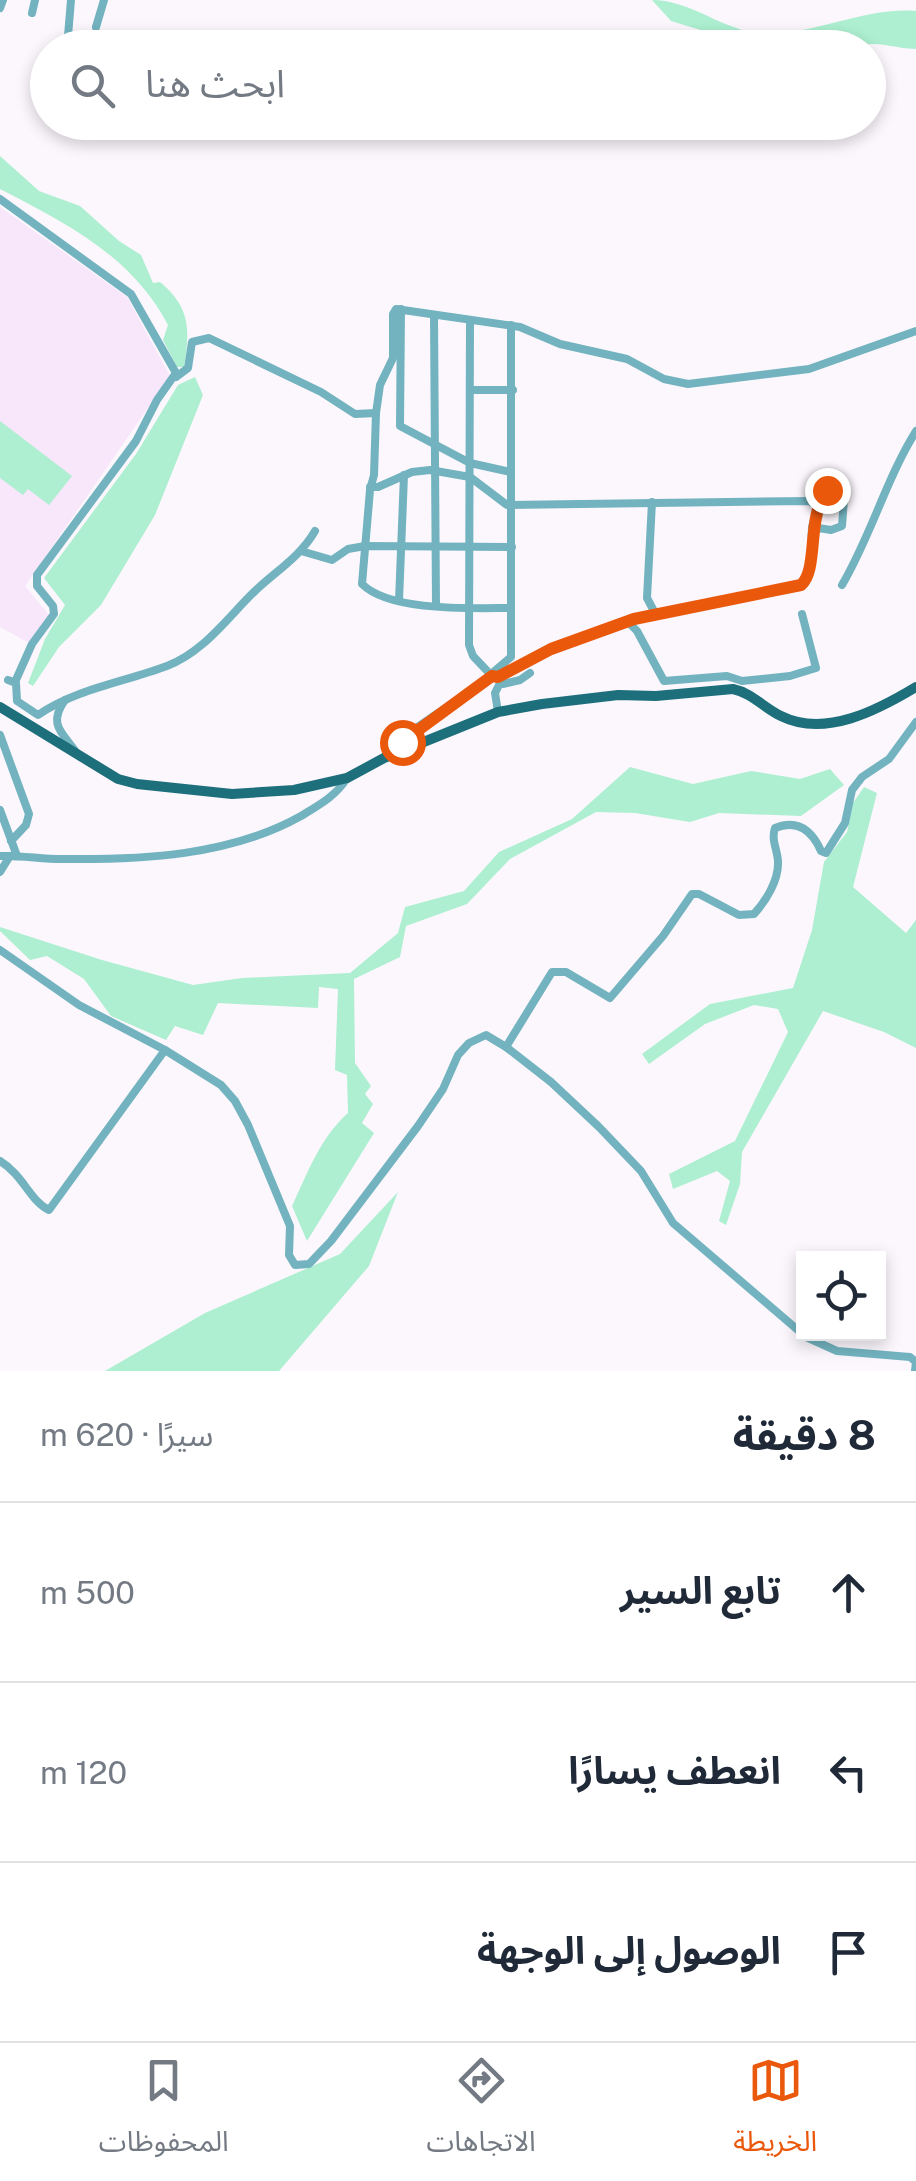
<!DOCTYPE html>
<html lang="ar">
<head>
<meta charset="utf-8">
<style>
  :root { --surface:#fff; --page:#f2f2f3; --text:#1f2937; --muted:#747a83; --line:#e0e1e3; --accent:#ea580c }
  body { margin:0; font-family:"Public Sans","Noto Sans Arabic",sans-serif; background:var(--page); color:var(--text); direction:rtl }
  .controls { position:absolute; right:30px; bottom:30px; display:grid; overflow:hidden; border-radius:0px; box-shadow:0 5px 15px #0003 }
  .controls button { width:90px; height:90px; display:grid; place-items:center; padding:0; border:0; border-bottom:2px solid var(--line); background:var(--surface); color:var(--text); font:50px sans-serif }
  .stop { position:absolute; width:30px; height:30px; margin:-22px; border:8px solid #ea580c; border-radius:50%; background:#fff }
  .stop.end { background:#ea580c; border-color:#fff; box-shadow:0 2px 10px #0008 }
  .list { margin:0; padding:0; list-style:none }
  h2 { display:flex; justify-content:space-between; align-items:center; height:130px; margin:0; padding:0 40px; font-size:42px }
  h2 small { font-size:32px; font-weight:400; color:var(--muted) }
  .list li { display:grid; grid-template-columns:65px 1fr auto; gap:30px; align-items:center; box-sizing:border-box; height:180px; padding:0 40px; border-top:2px solid var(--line) }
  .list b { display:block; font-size:38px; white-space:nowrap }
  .list em { font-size:32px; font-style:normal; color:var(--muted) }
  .icon { flex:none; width:55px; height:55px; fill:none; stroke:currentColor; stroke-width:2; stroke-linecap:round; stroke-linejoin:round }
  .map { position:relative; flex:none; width:916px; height:1371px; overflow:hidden; direction:ltr }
  .search { position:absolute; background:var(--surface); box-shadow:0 5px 15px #0003; left:30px; right:30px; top:30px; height:110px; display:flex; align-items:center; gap:25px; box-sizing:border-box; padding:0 35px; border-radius:55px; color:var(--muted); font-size:38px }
  .sheet { height:670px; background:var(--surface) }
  nav { display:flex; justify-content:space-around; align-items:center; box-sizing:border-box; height:140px; border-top:2px solid var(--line); background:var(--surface); font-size:28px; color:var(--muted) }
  nav a { display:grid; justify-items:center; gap:5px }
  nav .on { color:var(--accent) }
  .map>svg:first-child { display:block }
  .built { fill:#f8e6fb }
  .green { fill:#adefd0 }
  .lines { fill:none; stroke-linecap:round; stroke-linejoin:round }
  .minor { stroke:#72b3bf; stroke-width:8 }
  .major { stroke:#1d6f7c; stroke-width:10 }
  .route { stroke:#ea580c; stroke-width:12 }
</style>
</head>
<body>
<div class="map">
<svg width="916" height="1371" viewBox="0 0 916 1371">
  <rect width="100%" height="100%" fill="#fcf7fd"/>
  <path class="built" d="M 0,207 L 127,297 L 170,376 L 25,586 L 50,616 L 31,644 L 0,627 Z"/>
  <g class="green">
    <path d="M 652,0 C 694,0 725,34 770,34 C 818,33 867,7 916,11 L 916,49 C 887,48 880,39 850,48 L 658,47 L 660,44 L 724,43 L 717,35 L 671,21 Z"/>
    <path d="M 0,156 L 39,191 L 80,206 L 119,241 L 141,255 L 153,283 L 160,282 C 191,308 190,330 184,367 L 177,367 L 163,340 L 168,325 C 132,256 66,223 0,189 Z"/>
    <path d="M 195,377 L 203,395 L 155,515 L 101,605 L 59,647 L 33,686 L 28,683 L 45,639 L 65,605 L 44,578 L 136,454 L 178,385 Z"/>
    <path d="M 0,421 L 72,476 L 49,505 L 28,489 L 23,495 L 0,478 Z"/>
    <path d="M 630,767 L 693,784 L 751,771 L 800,779 L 830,769 L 844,785 L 801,816 L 719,813 L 690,822 L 635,813 L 596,812 L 510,859 L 467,904 L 406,926 L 400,957 L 354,979 L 355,1063 L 371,1086 L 365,1094 L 373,1104 L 362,1123 L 374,1133 L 307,1241 L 292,1206 C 308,1172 320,1138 348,1113 L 347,1075 L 335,1070 L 338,989 L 319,987 L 318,1008 L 218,1003 L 203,1035 L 175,1026 L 166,1040 L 111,1016 L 84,979 L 47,956 L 30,960 L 0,931 L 0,927 L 102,960 L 193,985 L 242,978 L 350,973 L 398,933 L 405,907 L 464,891 L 499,852 L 572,819 Z"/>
    <path d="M 864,787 L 877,793 L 853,887 L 906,933 L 916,920 L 916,1048 L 884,1032 L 823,1011 L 742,1152 L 740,1184 L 726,1225 L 719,1221 L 730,1181 L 717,1171 L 673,1189 L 669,1174 L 735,1141 L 788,1032 L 778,1009 L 754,1005 L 705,1024 L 649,1064 L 642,1054 L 710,1004 L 793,988 L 812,930 L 824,862 L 847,832 L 853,803 Z"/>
    <path d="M 398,1192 L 369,1266 L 279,1371 L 105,1371 L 205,1313 L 340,1254 Z"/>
  </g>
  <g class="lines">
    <g class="minor">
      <path d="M 0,8 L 3,0"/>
      <path d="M 32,13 L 35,0"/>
      <path d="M 96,27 L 104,0"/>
      <path d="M 67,48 L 71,0"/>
      <path d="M 47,111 L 48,110"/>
      <path d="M 0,199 L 131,294 L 176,373 L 157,400 L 136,441 L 37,575 L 37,586 L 53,606 L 54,614 L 32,644 L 15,682"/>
      <path d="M 401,309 L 400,426 L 470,463 L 511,472"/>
      <path d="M 434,315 L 436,605"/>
      <path d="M 470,320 L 469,645 L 473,656 L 492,676 L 499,676 L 551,649 L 634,619 L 801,585 L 810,572 L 812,527 L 813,523 L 819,503 L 828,490 L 844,499 L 842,526 L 831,530 L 812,527"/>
      <path d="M 176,377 L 188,368 L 192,342 L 209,338 L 321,392 L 355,414 L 376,413"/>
      <path d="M 470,390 L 513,390"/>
      <path d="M 370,487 L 378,487 L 412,472 L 430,470 L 470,477 L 507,505 L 809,501 L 817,505"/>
      <path d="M 652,502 L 647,598 L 655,613"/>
      <path d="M 301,551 L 332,560 L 348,549 L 365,546 L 512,547"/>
      <path d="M 842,585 C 871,536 886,479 916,431"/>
      <path d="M 399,601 L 404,475"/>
      <path d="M 511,608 C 472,608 390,612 362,584 L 370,490 L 374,475 L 376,413 L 380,385 L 393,358 L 393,314 L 396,309 L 520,327 L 560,344 L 627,359 L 664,379 L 688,384 L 809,369 L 916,331"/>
      <path d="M 629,623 L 637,631 L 664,681 L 727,676 L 742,681 L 790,676 L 816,668 L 802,614"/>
      <path d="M 491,674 L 511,657 L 511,325"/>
      <path d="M 498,677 L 503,684 L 520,680 L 530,673"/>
      <path d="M 8,680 L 16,683 L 17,701 L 38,715 C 76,689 124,682 167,666 C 204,652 228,617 255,591 C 276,571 300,557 315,531"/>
      <path d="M 65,700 C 48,724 61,731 76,752"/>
      <path d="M 498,712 L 495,693 L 500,683"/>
      <path d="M 0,735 L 29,814 L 26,825 L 11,841"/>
      <path d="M 387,755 L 416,728 L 492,676"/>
      <path d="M 0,810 L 17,856"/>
      <path d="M 0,856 C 20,855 41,859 61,859 C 142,860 230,856 301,816 C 319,805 336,796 347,778"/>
      <path d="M 0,872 L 10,856"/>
      <path d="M 0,950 L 79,1005 L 165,1050 L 221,1085 L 235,1101 L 248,1125 L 290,1226 L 289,1255 L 295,1265 L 309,1264 L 331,1241 L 418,1126 L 443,1089 L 458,1055 L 469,1043 L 486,1035 L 506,1047 L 551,1082 L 599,1127 L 641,1171 L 673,1223 L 806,1337 L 837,1351 L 910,1357 L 916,1362 L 915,1371"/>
      <path d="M 506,1047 L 552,972 L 566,972 L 610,998 L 663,936 L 692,894 L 699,894 L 739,915 L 754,914 C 766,901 779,880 778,861 C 777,848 771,840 775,828 C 798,819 812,831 821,851 L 826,853 L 845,823 L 852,790 L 862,777 L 889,759 L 916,722"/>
      <path d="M 0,1161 C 23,1175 31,1202 49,1210 L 165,1050"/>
    </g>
    <path class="major" d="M 0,707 L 118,779 L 137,784 L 232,794 L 294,790 L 347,778 L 384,758 L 498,712 L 542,704 L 618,695 L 656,696 L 733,689 C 752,693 764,708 781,716 C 825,738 878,710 916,687"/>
  </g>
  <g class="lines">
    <path class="route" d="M 402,742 L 492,676 L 498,677 L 551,649 L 634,619 L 801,585 C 819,569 806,519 827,490"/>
  </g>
</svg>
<div class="controls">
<button><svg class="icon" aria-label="locate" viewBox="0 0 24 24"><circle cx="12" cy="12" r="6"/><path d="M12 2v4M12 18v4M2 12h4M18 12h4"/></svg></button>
</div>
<div class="stop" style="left:402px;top:742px"></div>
<div class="stop end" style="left:827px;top:490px"></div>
<div class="search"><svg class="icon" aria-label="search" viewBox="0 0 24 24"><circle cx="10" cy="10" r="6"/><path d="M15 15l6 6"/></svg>ابحث هنا</div>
</div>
<section class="sheet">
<h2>8 دقيقة<small>سيرًا · 620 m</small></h2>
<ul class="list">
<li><svg class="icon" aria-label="ahead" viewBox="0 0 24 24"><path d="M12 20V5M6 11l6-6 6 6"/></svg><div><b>تابع السير</b></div><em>500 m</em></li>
<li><svg class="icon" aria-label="left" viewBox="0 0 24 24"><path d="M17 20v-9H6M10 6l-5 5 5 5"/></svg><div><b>انعطف يسارًا</b></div><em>120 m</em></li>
<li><svg class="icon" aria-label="arrive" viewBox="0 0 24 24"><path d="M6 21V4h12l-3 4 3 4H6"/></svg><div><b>الوصول إلى الوجهة</b></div></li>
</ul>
</section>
<nav>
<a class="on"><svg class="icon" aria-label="map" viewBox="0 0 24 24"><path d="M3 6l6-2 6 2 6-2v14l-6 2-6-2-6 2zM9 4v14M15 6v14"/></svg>الخريطة</a>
<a><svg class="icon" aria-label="directions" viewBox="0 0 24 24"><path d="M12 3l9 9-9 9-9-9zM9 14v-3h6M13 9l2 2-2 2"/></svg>الاتجاهات</a>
<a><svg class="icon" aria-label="saved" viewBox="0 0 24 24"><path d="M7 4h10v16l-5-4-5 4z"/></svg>المحفوظات</a>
</nav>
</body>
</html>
